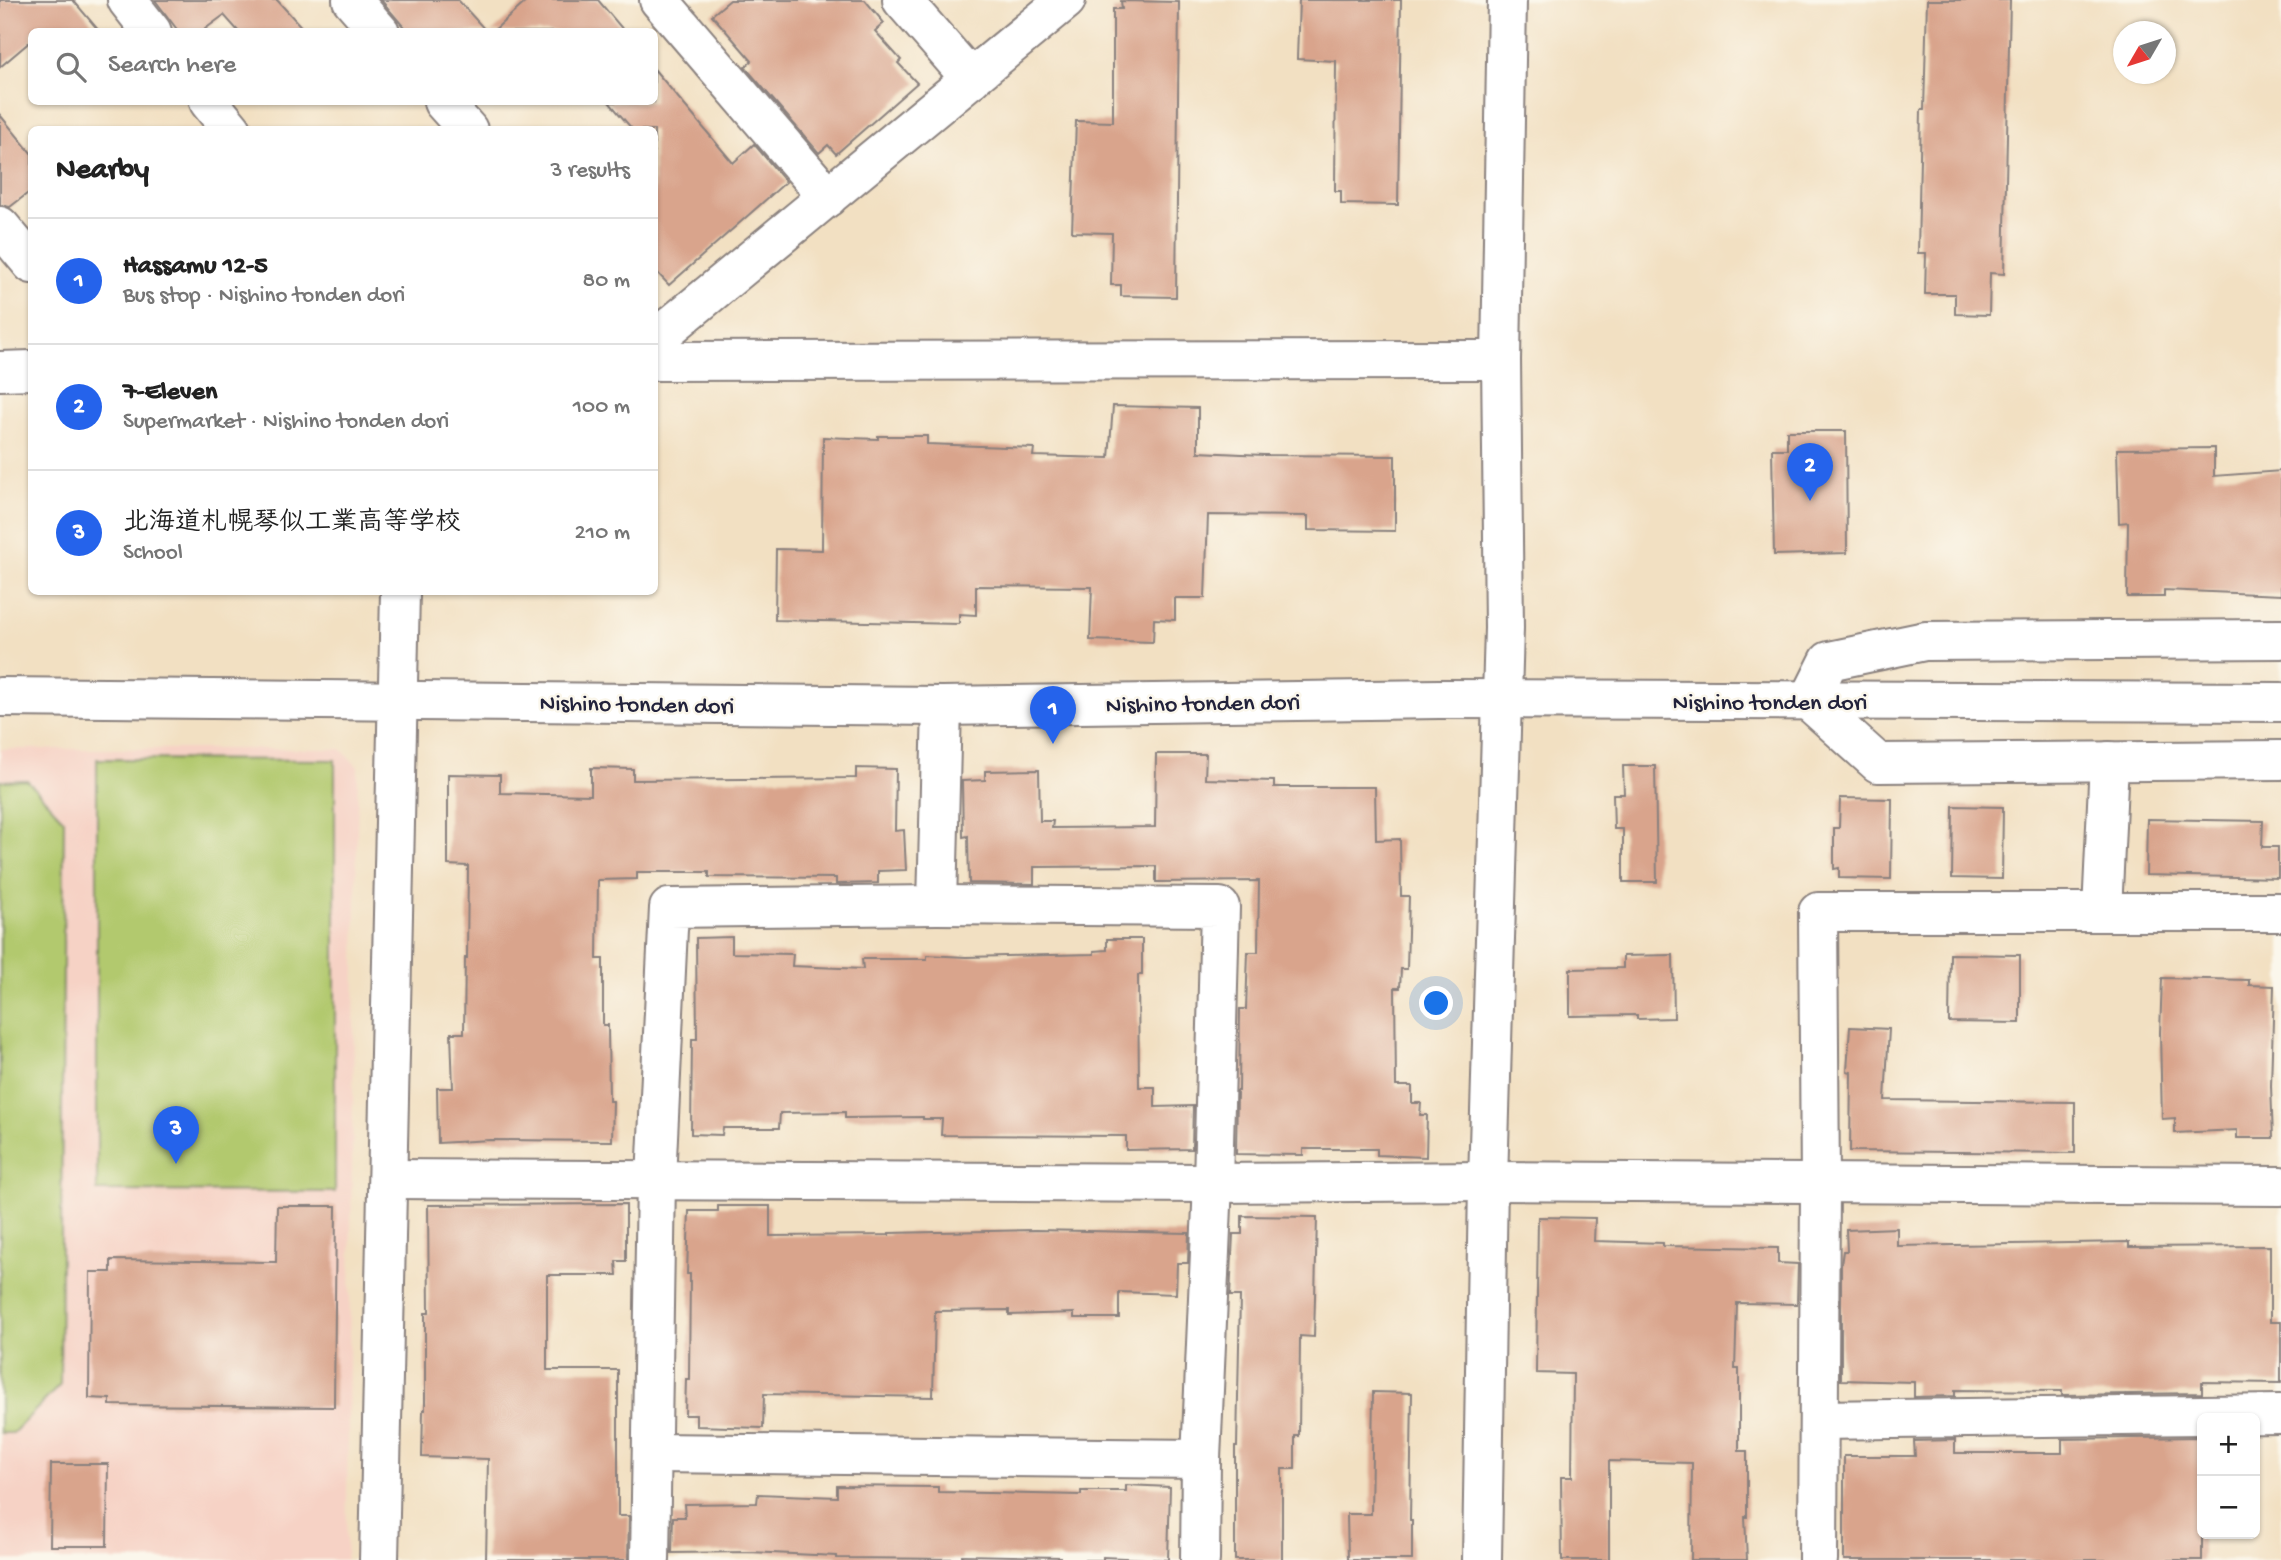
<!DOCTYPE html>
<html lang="en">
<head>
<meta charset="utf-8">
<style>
  :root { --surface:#fff; --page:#f6f6f6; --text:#222; --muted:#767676; --line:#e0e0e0; --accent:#2563eb }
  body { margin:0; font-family:"Gochi Hand","Klee One",sans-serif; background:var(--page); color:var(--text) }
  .controls { position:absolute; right:21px; bottom:21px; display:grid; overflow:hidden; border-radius:10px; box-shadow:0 2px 5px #0004 }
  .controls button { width:63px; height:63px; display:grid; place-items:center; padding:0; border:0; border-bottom:2px solid var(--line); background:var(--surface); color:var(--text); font:35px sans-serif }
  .compass { position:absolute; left:2113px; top:21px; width:63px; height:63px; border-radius:50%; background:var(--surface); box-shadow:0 2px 5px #0004; rotate:231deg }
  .you { position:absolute; left:1437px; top:1004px; width:24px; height:24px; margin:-18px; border:5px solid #fff; border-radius:50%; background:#1a73e8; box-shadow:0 0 0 10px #1a73e833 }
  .badge { display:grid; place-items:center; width:46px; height:46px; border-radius:50%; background:var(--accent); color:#fff; font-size:23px; font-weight:700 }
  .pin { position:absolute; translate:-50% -58px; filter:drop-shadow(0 2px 4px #0008) }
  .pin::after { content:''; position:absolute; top:37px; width:24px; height:21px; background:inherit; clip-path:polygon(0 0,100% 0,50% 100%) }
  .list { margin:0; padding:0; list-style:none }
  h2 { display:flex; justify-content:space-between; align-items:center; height:91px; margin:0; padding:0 28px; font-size:30px }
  h2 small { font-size:23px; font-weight:400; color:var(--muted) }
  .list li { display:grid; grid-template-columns:46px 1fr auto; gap:21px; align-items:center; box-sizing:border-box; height:126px; padding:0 28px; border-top:2px solid var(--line) }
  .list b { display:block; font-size:26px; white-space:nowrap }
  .list p { margin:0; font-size:23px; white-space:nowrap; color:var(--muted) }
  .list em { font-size:23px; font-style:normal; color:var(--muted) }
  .icon { flex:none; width:38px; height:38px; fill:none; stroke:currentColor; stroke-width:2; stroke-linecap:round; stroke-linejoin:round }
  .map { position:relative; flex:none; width:2281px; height:1560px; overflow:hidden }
  .search { position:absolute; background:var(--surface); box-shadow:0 2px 5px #0004; left:28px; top:28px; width:630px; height:77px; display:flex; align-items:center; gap:18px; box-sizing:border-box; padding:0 24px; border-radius:10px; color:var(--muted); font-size:26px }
  .panel { position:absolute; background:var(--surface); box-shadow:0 2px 5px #0004; left:28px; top:126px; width:630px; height:469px; border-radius:10px }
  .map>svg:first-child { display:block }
  .built { fill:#f6d2c5 }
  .green { fill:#b2c96e; stroke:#6a7654; stroke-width:2 }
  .building { fill:#d9a48c }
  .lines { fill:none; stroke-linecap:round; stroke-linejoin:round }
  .street-casing { stroke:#8a817e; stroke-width:42 }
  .secondary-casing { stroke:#8a817e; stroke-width:42 }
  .street { stroke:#fff; stroke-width:38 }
  .secondary { stroke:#fff; stroke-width:38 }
  .labels { text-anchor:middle; stroke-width:5; stroke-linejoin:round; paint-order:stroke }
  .street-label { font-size:24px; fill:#22223b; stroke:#fbf7ec }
</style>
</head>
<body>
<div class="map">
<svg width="2281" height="1560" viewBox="0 0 2281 1560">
  <rect width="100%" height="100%" fill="#fbf7ec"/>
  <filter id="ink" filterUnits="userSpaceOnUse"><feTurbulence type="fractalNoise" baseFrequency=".0143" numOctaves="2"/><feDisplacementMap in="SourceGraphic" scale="14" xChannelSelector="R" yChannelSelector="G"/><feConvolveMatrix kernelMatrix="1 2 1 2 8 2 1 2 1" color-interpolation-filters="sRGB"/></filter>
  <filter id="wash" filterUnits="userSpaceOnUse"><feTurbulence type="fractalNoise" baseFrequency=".00686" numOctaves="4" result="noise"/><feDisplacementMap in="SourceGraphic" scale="28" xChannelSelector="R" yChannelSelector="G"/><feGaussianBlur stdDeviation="1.57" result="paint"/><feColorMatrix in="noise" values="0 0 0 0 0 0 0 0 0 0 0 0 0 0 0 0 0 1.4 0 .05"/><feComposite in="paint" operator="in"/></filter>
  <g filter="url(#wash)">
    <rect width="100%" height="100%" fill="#f2e0c2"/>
    <path class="built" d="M 0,749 L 341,749 L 358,767 L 346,1560 L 0,1560 Z"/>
    <g class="green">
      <path d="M 97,759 L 335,760 L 335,1192 L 97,1191 Z"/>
      <path d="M 27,780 L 64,820 L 60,1385 L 13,1433 L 0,1433 L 0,781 Z"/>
    </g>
    <g id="blocks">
      <g class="building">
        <path d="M 0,0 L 73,0 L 100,32 L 32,32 L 32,40 L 0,67 Z"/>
        <path d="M 155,0 L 277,0 L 306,32 L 239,32 L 224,15 L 201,32 L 179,32 Z"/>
        <path d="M 381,0 L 458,0 L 487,32 L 408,32 Z"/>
        <path d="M 528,0 L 598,0 L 625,32 L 492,32 Z"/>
        <path d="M 730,0 L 865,0 L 884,23 L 875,31 L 901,60 L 898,63 L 917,83 L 836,154 L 828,145 L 819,153 L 745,67 L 752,61 L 712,15 Z"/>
        <path d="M 1299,0 L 1401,0 L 1398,205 L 1341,204 L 1341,191 L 1335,191 L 1336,61 L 1297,59 Z"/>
        <path d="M 1927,0 L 2010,0 L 2004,274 L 1990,273 L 1989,315 L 1955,314 L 1955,294 L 1925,294 L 1926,253 L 1918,253 L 1921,110 L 1924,110 Z"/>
        <path d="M 1121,1 L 1179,2 L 1176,297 L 1121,296 L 1121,285 L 1111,285 L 1112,233 L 1072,232 L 1076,121 L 1113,122 L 1113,9 L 1122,9 Z"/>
        <path d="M 654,69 L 733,163 L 754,144 L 786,182 L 669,285 L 654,269 L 654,130 L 633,130 L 609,102 L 654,102 Z"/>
        <path d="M 0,115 L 32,154 L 32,190 L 10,207 L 0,205 Z"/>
        <path d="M 1113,406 L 1198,408 L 1198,452 L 1264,455 L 1395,456 L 1395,531 L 1308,530 L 1308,516 L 1208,515 L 1205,598 L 1175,598 L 1175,620 L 1154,619 L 1153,642 L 1090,640 L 1092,587 L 976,586 L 976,615 L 959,614 L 959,624 L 775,620 L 776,549 L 822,550 L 823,437 L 878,439 L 878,436 L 927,436 L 927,444 L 1034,448 L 1033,456 L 1109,458 Z"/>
        <path d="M 1787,431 L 1846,431 L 1847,553 L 1774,555 L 1772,449 L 1787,449 Z"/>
        <path d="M 2214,448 L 2214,476 L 2281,471 L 2281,595 L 2164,590 L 2164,597 L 2127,597 L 2128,522 L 2119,523 L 2117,449 Z"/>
        <path d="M 1156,754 L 1206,754 L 1205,779 L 1274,781 L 1274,787 L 1375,787 L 1376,840 L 1400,839 L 1401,896 L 1409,896 L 1407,969 L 1401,969 L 1400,988 L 1395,988 L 1396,1086 L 1412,1086 L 1412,1103 L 1421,1103 L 1420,1115 L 1427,1115 L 1426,1157 L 1377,1155 L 1377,1149 L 1303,1149 L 1303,1155 L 1236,1154 L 1237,1091 L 1239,1091 L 1240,1009 L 1246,1009 L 1248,952 L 1258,952 L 1259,881 L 1156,882 L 1156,866 L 1034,867 L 1034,884 L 969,883 L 968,836 L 963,837 L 962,781 L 985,780 L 985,771 L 1039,770 L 1040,821 L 1053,821 L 1052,828 L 1155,827 Z"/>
        <path d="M 1623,766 L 1655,766 L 1657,882 L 1623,882 L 1623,829 L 1614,829 L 1613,794 L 1624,794 Z"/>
        <path d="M 591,768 L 633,769 L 633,780 L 856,778 L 856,768 L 896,769 L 895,831 L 904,830 L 906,870 L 878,871 L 878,883 L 836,884 L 836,878 L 709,877 L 709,872 L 637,872 L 637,879 L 598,880 L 597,959 L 603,959 L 603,1025 L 608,1025 L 609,1101 L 613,1101 L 612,1141 L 490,1140 L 438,1143 L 437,1088 L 453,1088 L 451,1033 L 464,1033 L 465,958 L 467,958 L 468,866 L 448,865 L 448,774 L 500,775 L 500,793 L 591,795 Z"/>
        <path d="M 1840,798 L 1892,799 L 1891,879 L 1839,878 L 1839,868 L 1834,869 L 1834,828 L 1839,828 Z"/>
        <path d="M 1953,806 L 2003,807 L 2002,879 L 1952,878 Z"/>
        <path d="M 2147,819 L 2263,821 L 2262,847 L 2278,847 L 2278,878 L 2146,875 Z"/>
        <path d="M 732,937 L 732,953 L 793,954 L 792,966 L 863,969 L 862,959 L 927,959 L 927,955 L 966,957 L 1094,954 L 1094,951 L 1107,950 L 1107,939 L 1142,939 L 1142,975 L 1138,975 L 1139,1087 L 1155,1087 L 1155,1107 L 1193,1106 L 1192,1149 L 1126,1150 L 1126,1136 L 941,1135 L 942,1119 L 923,1119 L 923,1117 L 845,1118 L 845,1112 L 780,1113 L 779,1128 L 723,1128 L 722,1135 L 691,1134 L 692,1039 L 697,1039 L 696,938 Z"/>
        <path d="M 1950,954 L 2020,955 L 2020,1023 L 1949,1022 Z"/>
        <path d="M 1673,955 L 1674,1018 L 1637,1019 L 1637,1015 L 1570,1016 L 1570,969 L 1623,968 L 1623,956 Z"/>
        <path d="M 2162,978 L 2249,980 L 2249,985 L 2274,986 L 2271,1086 L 2273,1138 L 2237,1138 L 2237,1130 L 2175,1133 L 2175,1118 L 2162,1119 L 2160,1033 Z"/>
        <path d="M 1850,1027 L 1889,1029 L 1885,1100 L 2075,1102 L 2075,1153 L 1850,1151 L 1851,1072 L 1847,1071 Z"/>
        <path d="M 626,1204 L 626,1261 L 616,1261 L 617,1275 L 547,1275 L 547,1370 L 618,1370 L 618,1516 L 629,1516 L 628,1560 L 486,1560 L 488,1459 L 422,1457 L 423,1410 L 425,1410 L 425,1313 L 429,1313 L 428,1205 Z"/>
        <path d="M 277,1206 L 336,1206 L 334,1407 L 110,1405 L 110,1399 L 89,1398 L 90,1272 L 111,1272 L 111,1260 L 276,1262 Z"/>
        <path d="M 718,1206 L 770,1206 L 770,1236 L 889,1235 L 889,1233 L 1035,1230 L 1189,1233 L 1188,1263 L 1177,1263 L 1176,1294 L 1119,1292 L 1119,1318 L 1074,1318 L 1074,1313 L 1009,1315 L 1009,1310 L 935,1311 L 933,1397 L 764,1394 L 763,1428 L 696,1426 L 696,1415 L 685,1415 L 686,1379 L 689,1379 L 690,1274 L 687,1274 L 689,1211 L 718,1211 Z"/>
        <path d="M 1242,1216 L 1317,1217 L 1314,1337 L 1300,1336 L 1299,1436 L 1295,1436 L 1295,1469 L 1282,1469 L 1282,1560 L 1235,1560 L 1235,1446 L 1237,1446 L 1240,1296 L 1230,1296 L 1233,1234 L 1242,1234 Z"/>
        <path d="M 1538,1217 L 1595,1218 L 1594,1241 L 1663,1243 L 1663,1246 L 1778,1248 L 1778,1263 L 1798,1264 L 1797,1304 L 1737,1303 L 1735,1369 L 1739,1369 L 1739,1451 L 1747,1451 L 1747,1517 L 1745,1517 L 1747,1560 L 1691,1560 L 1692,1463 L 1609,1461 L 1609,1560 L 1562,1560 L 1561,1477 L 1572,1477 L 1573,1374 L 1536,1373 Z"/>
        <path d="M 1897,1228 L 1897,1246 L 2129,1242 L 2129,1247 L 2270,1246 L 2270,1322 L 2281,1322 L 2281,1383 L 2202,1382 L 2202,1393 L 2062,1395 L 2062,1391 L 1955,1390 L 1955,1396 L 1914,1397 L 1914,1382 L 1841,1380 L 1841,1265 L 1843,1251 L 1847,1251 L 1846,1230 Z"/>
        <path d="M 1373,1392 L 1412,1393 L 1410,1520 L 1412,1520 L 1412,1560 L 1348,1560 L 1347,1514 L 1371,1514 Z"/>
        <path d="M 2202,1437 L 2202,1560 L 1844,1560 L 1844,1456 L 1915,1456 L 1914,1441 L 1955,1440 L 1955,1453 L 2062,1453 L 2062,1439 Z"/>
        <path d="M 51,1464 L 108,1464 L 107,1546 L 50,1546 Z"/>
        <path d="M 1126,1485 L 1170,1487 L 1168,1560 L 1103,1557 L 1103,1560 L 1060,1560 L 1060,1557 L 962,1555 L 962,1559 L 837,1558 L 837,1556 L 749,1552 L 672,1553 L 673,1517 L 685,1517 L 684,1504 L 757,1503 L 758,1494 L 837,1497 L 837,1486 L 938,1487 L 938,1492 L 1081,1495 L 1081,1491 L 1126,1491 Z"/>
      </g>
    </g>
  </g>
  <g filter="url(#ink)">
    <use href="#blocks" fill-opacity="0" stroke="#8a817e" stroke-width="2"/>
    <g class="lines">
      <defs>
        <g id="street">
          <path d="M 127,0 L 152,32"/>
          <path d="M 352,0 L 380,32"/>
          <path d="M 659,0 L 828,197"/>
          <path d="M 902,0 L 971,79"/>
          <path d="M 209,102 L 232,130"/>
          <path d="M 443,102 L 468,130"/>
          <path d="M 0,226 L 32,264"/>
          <path d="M 654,340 L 1066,0"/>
          <path d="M 654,361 L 1501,360"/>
          <path d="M 0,371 L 32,370"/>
          <path d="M 2281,639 L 1925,641 L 1829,661 L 1809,701 L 1878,763 L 2281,760"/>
          <path d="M 937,905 L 942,706"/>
          <path d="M 2102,912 L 2109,761"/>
          <path d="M 388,1179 L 1213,1183 L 1488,1181 L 2281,1186"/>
          <path d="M 1819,1420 L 2281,1414"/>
          <path d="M 652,1453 L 1201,1459"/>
          <path d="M 379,1560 L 400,592"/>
          <path d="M 650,1560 L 656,1179 L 669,908 L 937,905 L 1220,907 L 1213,1183 L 1201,1459 L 1200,1560"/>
          <path d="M 1482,1560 L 1488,1181 L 1504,628 L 1501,360 L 1507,0"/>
          <path d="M 1818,1560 L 1820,1183 L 1818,912 L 2281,912"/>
        </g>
        <path id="secondary" d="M 0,697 L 942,706 L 1439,699 L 2281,702"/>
      </defs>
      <use href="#street" class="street-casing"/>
      <use href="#secondary" class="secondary-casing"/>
      <use href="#street" class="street"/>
      <use href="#secondary" class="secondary"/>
    </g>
  </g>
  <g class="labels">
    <g class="street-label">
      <text x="1770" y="709">Nishino tonden dori</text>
      <text transform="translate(1203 702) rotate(-1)" y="8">Nishino tonden dori</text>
      <text transform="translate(637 703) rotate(1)" y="8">Nishino tonden dori</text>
    </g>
  </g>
</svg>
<div class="controls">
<button>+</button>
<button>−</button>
</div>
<svg class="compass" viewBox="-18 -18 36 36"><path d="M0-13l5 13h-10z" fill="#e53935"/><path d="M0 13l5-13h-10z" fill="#767676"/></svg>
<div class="you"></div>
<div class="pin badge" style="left:1053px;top:744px">1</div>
<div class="pin badge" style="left:1810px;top:501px">2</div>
<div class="pin badge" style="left:176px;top:1164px">3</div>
<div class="search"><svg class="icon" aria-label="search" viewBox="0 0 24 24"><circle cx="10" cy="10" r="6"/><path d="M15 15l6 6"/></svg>Search here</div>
<section class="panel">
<h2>Nearby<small>3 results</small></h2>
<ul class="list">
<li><span class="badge">1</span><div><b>Hassamu 12-5</b><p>Bus stop · Nishino tonden dori</p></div><em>80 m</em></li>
<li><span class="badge">2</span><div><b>7-Eleven</b><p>Supermarket · Nishino tonden dori</p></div><em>100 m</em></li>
<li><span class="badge">3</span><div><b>北海道札幌琴似工業高等学校</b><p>School</p></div><em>210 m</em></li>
</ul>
</section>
</div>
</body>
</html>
